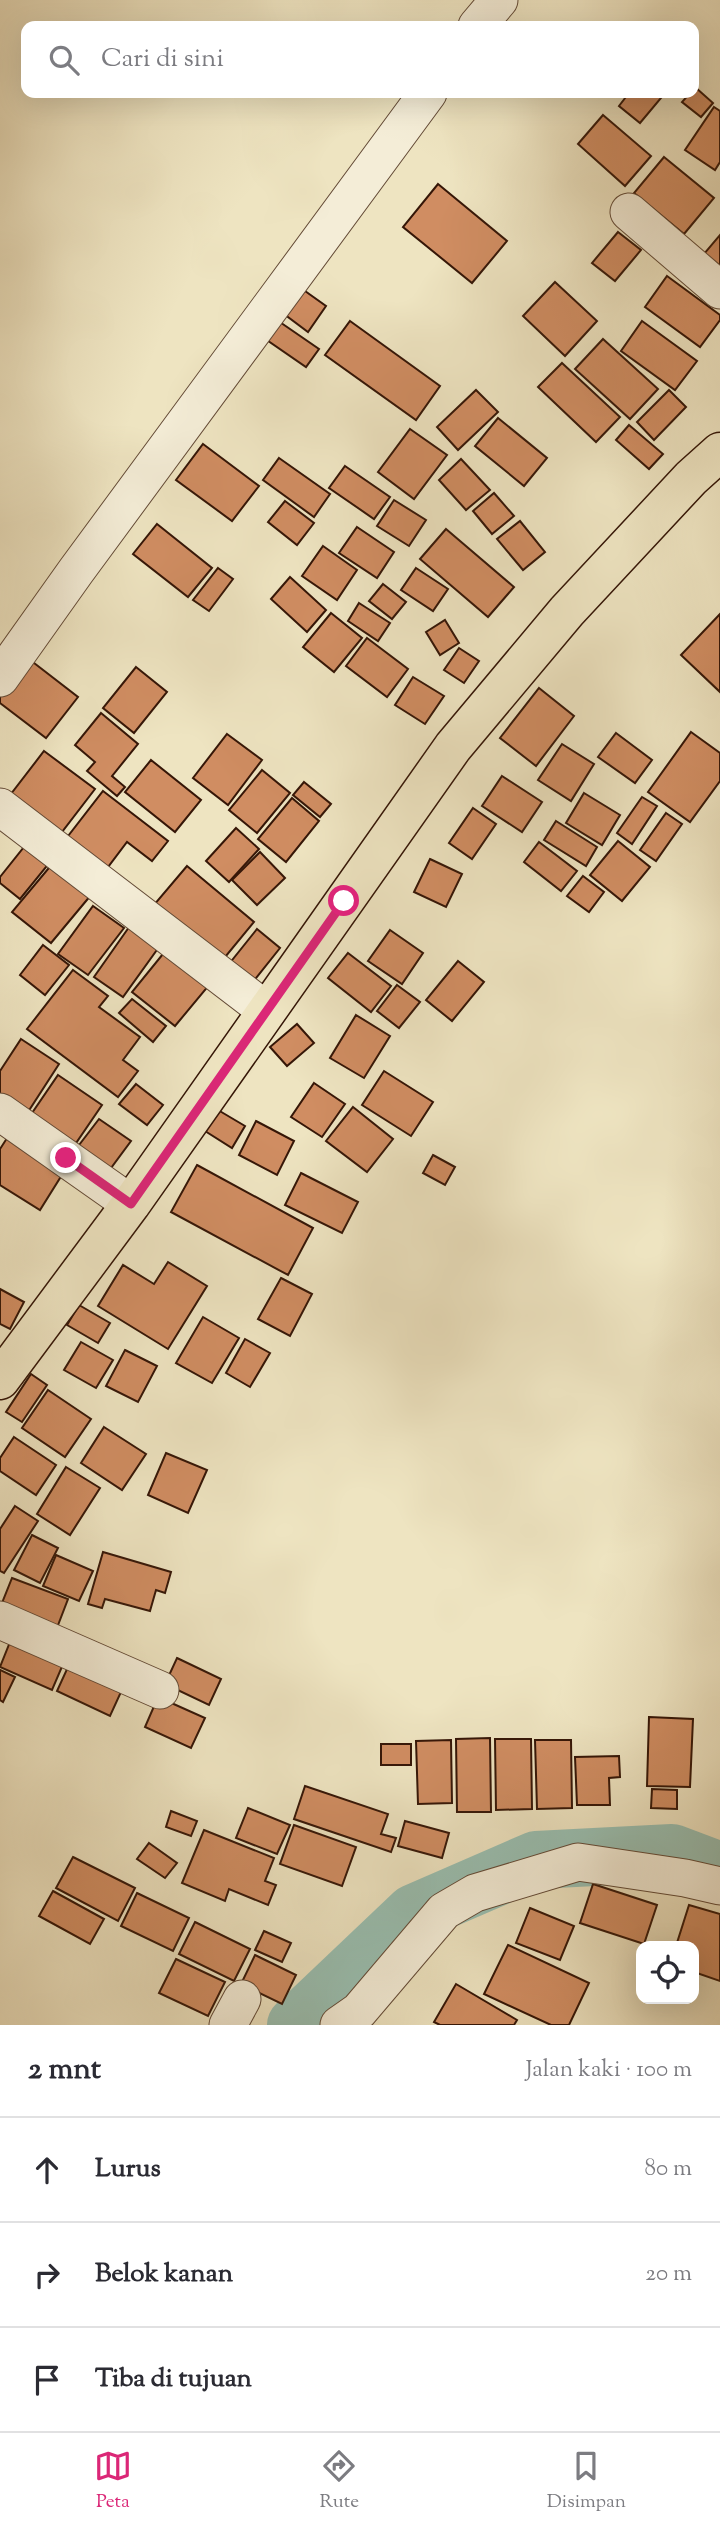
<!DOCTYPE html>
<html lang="id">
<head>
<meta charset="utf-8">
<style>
  :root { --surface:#fff; --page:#f2f2f3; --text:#2b2b33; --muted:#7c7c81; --line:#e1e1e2; --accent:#db2777 }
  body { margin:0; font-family:"Sorts Mill Goudy",serif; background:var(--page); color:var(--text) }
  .controls { position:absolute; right:21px; bottom:21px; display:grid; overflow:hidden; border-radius:14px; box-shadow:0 7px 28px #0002 }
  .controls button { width:63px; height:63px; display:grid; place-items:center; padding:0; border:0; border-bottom:2px solid var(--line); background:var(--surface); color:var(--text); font:35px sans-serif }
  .stop { position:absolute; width:21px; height:21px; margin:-16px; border:5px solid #db2777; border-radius:50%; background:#fff }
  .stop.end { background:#db2777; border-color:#fff; box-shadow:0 2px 7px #0008 }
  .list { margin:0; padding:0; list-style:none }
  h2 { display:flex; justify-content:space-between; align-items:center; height:91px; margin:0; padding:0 28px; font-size:30px }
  h2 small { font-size:23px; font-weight:400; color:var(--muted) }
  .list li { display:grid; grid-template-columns:46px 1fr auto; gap:21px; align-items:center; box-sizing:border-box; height:105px; padding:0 28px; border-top:2px solid var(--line) }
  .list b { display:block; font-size:26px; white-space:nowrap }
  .list em { font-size:23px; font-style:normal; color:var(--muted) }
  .icon { flex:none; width:38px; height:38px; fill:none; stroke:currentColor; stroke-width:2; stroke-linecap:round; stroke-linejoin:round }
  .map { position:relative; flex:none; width:720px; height:2025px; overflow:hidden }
  .search { position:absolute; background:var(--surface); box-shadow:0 7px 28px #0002; left:21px; right:21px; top:21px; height:77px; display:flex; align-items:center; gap:18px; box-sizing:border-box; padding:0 24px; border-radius:14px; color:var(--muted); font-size:26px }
  .sheet { height:406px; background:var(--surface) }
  nav { display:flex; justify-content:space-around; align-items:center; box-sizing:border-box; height:98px; border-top:2px solid var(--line); background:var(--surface); font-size:19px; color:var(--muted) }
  nav a { display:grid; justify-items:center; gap:4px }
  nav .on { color:var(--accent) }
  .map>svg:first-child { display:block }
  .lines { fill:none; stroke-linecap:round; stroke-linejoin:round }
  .river { stroke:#99bfb1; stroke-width:58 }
  .building { fill:#d08d62; stroke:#351607; stroke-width:2 }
  .minor-casing { stroke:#634a36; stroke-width:39 }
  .major-casing { stroke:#351607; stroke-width:41 }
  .minor { stroke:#f4edd7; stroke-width:37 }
  .major { stroke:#eee4c1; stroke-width:38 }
  .route { stroke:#db2777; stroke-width:9 }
</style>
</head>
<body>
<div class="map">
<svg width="720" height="2025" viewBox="0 0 720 2025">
  <rect width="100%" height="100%" fill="#eee4c1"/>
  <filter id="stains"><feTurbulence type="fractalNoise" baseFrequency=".00286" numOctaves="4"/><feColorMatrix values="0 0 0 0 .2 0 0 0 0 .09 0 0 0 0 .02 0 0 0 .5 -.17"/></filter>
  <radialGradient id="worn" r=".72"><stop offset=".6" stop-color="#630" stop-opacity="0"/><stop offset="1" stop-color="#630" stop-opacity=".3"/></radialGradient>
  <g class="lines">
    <path class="river" d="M 296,2025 L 414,1913 L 536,1860 L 672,1853 L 720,1871"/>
  </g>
  <g class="building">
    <path d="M 695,87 L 713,103 L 701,117 L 682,102 L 690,93 L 694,93 Z"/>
    <path d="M 629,93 L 654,93 L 661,98 L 640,123 L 619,106 Z"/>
    <path d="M 714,107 L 720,111 L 720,162 L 715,170 L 685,150 Z"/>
    <path d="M 603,115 L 651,156 L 625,186 L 578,144 Z"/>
    <path d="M 664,157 L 714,198 L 684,234 L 634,193 Z"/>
    <path d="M 438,184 L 507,241 L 472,283 L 403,227 Z"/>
    <path d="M 618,232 L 641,250 L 615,281 L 592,263 Z"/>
    <path d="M 720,235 L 720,269 L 703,255 Z"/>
    <path d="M 667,276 L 720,315 L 720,320 L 700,347 L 645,307 Z"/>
    <path d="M 555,282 L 597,321 L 565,356 L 523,316 Z"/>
    <path d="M 298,286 L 326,306 L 308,332 L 280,311 Z"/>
    <path d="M 274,318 L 319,349 L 306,367 L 261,336 Z"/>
    <path d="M 350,321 L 440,386 L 416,420 L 325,355 Z"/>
    <path d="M 642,321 L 697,361 L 675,390 L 621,351 Z"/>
    <path d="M 603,339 L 658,389 L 630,419 L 575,369 Z"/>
    <path d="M 562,363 L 620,417 L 596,442 L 538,387 Z"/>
    <path d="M 476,390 L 498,412 L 458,450 L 437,427 Z"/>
    <path d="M 669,390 L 686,407 L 654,440 L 637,422 Z"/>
    <path d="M 498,418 L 547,458 L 524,486 L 475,446 Z"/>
    <path d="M 629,425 L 663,454 L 649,469 L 616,440 Z"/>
    <path d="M 410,429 L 447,455 L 414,499 L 378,472 Z"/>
    <path d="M 203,444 L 259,486 L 232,521 L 176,480 Z"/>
    <path d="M 279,458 L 330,494 L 314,517 L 263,480 Z"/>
    <path d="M 461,459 L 490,490 L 466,510 L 439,480 Z"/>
    <path d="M 345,466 L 390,497 L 374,519 L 329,488 Z"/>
    <path d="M 494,493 L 514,516 L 492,534 L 473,511 Z"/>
    <path d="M 394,500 L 426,520 L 409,546 L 377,526 Z"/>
    <path d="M 285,501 L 314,523 L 297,545 L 268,522 Z"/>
    <path d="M 520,521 L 545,552 L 523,570 L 497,539 Z"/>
    <path d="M 157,524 L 212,568 L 188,597 L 133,554 Z"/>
    <path d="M 357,527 L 394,552 L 377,578 L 339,553 Z"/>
    <path d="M 446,529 L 514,587 L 488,617 L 420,559 Z"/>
    <path d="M 323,546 L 357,570 L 337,600 L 302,576 Z"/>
    <path d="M 218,568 L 233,579 L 209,611 L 193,600 Z"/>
    <path d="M 416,568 L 448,589 L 433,611 L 401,590 Z"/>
    <path d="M 290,577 L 326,610 L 307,632 L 271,599 Z"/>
    <path d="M 383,584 L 406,602 L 392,619 L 369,601 Z"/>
    <path d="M 359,603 L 390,623 L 378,641 L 348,621 Z"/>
    <path d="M 331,613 L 362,638 L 334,672 L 303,647 Z"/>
    <path d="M 720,614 L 720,692 L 681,655 Z"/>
    <path d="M 445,620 L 459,643 L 440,655 L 426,632 Z"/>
    <path d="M 367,638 L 408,669 L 387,697 L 346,666 Z"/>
    <path d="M 459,648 L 479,661 L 464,683 L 444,670 Z"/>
    <path d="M 25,656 L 78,697 L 46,738 L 0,703 L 0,689 Z"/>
    <path d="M 136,667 L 167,692 L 134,733 L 103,708 Z"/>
    <path d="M 413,677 L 444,696 L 425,724 L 395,705 Z"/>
    <path d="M 539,688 L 574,716 L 536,766 L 500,738 Z"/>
    <path d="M 101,713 L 138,744 L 112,776 L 125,787 L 117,796 L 87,771 L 95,762 L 75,745 Z"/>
    <path d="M 691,732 L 720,753 L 720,781 L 690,822 L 648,792 Z"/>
    <path d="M 616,733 L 652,760 L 635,783 L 598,757 Z"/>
    <path d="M 227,734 L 262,760 L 228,805 L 193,778 Z"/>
    <path d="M 562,744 L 594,764 L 571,801 L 538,780 Z"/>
    <path d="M 44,751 L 95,789 L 55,841 L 4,803 Z"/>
    <path d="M 151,760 L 201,800 L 175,832 L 125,792 Z"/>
    <path d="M 262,770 L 290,793 L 257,833 L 229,810 Z"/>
    <path d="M 502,776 L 542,802 L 522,832 L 482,806 Z"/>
    <path d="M 304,782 L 331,804 L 320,817 L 293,795 Z"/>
    <path d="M 103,791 L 168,841 L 152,861 L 127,842 L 105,871 L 65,840 Z"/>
    <path d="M 584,793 L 620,815 L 602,845 L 566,823 Z"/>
    <path d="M 642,797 L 657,806 L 632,844 L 617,833 Z"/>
    <path d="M 292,798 L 319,821 L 286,862 L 258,839 Z"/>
    <path d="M 473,808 L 496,824 L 472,859 L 449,843 Z"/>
    <path d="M 666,813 L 682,824 L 656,861 L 640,850 Z"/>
    <path d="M 556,821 L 597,847 L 586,866 L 544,840 Z"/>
    <path d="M 236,828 L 259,849 L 229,882 L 206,861 Z"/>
    <path d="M 32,837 L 55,856 L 20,899 L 0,883 L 0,877 Z"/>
    <path d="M 618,841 L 650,867 L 622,901 L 590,875 Z"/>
    <path d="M 539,842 L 577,871 L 561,891 L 524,862 Z"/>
    <path d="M 260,852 L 285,878 L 257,905 L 232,880 Z"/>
    <path d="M 58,857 L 96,889 L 51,943 L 12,912 Z"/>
    <path d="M 430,859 L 462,874 L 446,907 L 414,892 Z"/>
    <path d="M 187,866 L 254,922 L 221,962 L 153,906 Z"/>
    <path d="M 583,876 L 604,892 L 589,912 L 567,896 Z"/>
    <path d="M 93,906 L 124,928 L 88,975 L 58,954 Z"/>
    <path d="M 134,920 L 164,940 L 123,997 L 94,977 Z"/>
    <path d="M 257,929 L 280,948 L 249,987 L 225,969 Z"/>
    <path d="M 390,930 L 423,953 L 402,984 L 368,961 Z"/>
    <path d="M 43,945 L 69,965 L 45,995 L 20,975 Z"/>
    <path d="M 167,949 L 210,984 L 175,1026 L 132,992 Z"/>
    <path d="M 348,953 L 391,986 L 371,1012 L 328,978 Z"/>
    <path d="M 458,961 L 484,982 L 452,1021 L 426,1000 Z"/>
    <path d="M 73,970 L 108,996 L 99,1007 L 140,1037 L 123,1060 L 138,1071 L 118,1097 L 27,1029 Z"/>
    <path d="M 397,985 L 420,1002 L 399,1028 L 377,1011 Z"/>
    <path d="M 132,999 L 166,1026 L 153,1042 L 119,1013 Z"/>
    <path d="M 356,1015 L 390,1036 L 364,1078 L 330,1058 Z"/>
    <path d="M 297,1024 L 314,1043 L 287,1066 L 270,1047 Z"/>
    <path d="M 21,1039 L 59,1064 L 26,1115 L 0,1098 L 0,1071 Z"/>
    <path d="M 384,1071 L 433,1102 L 411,1136 L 362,1105 Z"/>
    <path d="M 58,1075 L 102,1105 L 74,1146 L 30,1116 Z"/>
    <path d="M 314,1083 L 345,1104 L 322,1137 L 291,1117 Z"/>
    <path d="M 136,1084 L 163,1105 L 147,1125 L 119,1104 Z"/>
    <path d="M 353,1107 L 393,1139 L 367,1172 L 326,1141 Z"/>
    <path d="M 218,1110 L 245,1126 L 232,1148 L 205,1131 Z"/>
    <path d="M 99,1119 L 131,1141 L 108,1172 L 76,1149 Z"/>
    <path d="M 256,1121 L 294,1141 L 277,1175 L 239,1155 Z"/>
    <path d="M 9,1135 L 65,1170 L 40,1210 L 0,1185 L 0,1149 Z"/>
    <path d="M 433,1155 L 455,1167 L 445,1185 L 423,1173 Z"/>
    <path d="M 197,1165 L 313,1228 L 288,1275 L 171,1212 Z"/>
    <path d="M 301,1173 L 358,1202 L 342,1233 L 285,1205 Z"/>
    <path d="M 168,1262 L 207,1286 L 168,1349 L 98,1306 L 123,1265 L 154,1284 Z"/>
    <path d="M 281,1278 L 312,1294 L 290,1336 L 258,1319 Z"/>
    <path d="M 0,1289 L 24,1302 L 10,1329 L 0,1324 Z"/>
    <path d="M 79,1305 L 110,1323 L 98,1343 L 67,1325 Z"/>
    <path d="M 203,1317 L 239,1338 L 212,1383 L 176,1363 Z"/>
    <path d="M 245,1339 L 270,1353 L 250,1387 L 226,1373 Z"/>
    <path d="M 81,1342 L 113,1360 L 96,1388 L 64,1370 Z"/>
    <path d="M 125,1350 L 157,1366 L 138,1402 L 106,1386 Z"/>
    <path d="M 31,1374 L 47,1385 L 22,1422 L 6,1412 Z"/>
    <path d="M 48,1390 L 91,1419 L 65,1457 L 22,1428 Z"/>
    <path d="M 104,1427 L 146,1454 L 122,1490 L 81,1463 Z"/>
    <path d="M 14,1437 L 56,1465 L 36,1495 L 0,1471 L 0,1458 Z"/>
    <path d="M 166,1453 L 207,1470 L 188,1513 L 148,1495 Z"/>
    <path d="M 66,1467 L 100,1488 L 70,1535 L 37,1514 Z"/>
    <path d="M 15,1506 L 38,1521 L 4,1573 L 0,1571 L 0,1529 Z"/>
    <path d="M 32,1535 L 58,1548 L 40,1583 L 14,1570 Z"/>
    <path d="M 103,1552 L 171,1572 L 165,1593 L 156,1590 L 150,1611 L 105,1599 L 102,1608 L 88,1604 Z"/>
    <path d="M 56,1555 L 93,1571 L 79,1601 L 43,1586 Z"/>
    <path d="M 12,1578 L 68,1599 L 55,1633 L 0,1608 Z"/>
    <path d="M 14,1632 L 67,1655 L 52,1690 L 0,1667 Z"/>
    <path d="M 73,1656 L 126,1681 L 110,1716 L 57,1691 Z"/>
    <path d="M 177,1658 L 221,1679 L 209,1705 L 165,1684 Z"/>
    <path d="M 0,1670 L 15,1677 L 3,1702 L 0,1700 Z"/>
    <path d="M 158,1697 L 205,1718 L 191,1748 L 145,1727 Z"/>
    <path d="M 649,1717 L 693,1719 L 690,1787 L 647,1786 Z"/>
    <path d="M 490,1738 L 491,1812 L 457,1812 L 456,1739 Z"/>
    <path d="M 495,1739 L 531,1739 L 532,1809 L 496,1810 Z"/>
    <path d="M 451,1740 L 452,1803 L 418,1804 L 416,1741 Z"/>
    <path d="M 535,1740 L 571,1740 L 572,1808 L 537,1809 Z"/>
    <rect x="381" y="1744" width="30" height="21"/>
    <path d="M 619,1756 L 620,1777 L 609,1778 L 610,1805 L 577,1805 L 575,1757 Z"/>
    <path d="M 305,1786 L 388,1814 L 381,1834 L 396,1838 L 391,1852 L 294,1819 Z"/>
    <path d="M 652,1789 L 677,1790 L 677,1809 L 651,1808 Z"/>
    <path d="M 248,1808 L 290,1825 L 277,1854 L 236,1838 Z"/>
    <path d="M 171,1811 L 197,1821 L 191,1836 L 166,1827 Z"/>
    <path d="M 405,1821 L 449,1833 L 442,1858 L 398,1846 Z"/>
    <path d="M 294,1825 L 356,1847 L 342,1886 L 280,1864 Z"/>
    <path d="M 204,1830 L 274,1858 L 265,1881 L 276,1885 L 268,1905 L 229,1889 L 225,1901 L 182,1883 Z"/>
    <path d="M 149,1843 L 177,1863 L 165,1878 L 137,1859 Z"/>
    <path d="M 73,1857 L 135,1888 L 118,1921 L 56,1888 Z"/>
    <path d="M 593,1884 L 657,1905 L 644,1944 L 580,1923 Z"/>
    <path d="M 53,1891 L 104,1919 L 90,1944 L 39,1916 Z"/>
    <path d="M 137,1893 L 189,1918 L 173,1951 L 121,1926 Z"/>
    <path d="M 689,1905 L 720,1914 L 720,1981 L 694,1972 L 694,1946 L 676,1946 Z"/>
    <path d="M 530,1908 L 574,1926 L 560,1960 L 516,1943 Z"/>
    <path d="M 195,1922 L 250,1949 L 234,1981 L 179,1954 Z"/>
    <path d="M 264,1931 L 291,1943 L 282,1962 L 255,1950 Z"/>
    <path d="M 508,1945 L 589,1983 L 569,2025 L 551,2025 L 484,1994 Z"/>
    <path d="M 255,1955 L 296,1975 L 282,2004 L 241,1984 Z"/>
    <path d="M 176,1959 L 225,1982 L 208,2016 L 159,1993 Z"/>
    <path d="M 456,1984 L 517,2020 L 514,2025 L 440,2025 L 434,2022 Z"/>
  </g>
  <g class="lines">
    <defs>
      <g id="minor">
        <path d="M 477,26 L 499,0"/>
        <path d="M 629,212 L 720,290"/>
        <path d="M 0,678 L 76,571 L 428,93"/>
        <path d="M 0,807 L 267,1011"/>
        <path d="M 0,1112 L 131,1204"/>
        <path d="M 0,1620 L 160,1690"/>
        <path d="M 228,2025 L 242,1999"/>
        <path d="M 339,2025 L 359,2011 L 444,1911 L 475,1893 L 578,1862 L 685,1878 L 720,1886"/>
      </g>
      <path id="major" d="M 0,1380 L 131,1204 L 453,747 L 567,611 L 691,478 L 720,452"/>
    </defs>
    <use href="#minor" class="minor-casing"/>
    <use href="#major" class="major-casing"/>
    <use href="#minor" class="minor"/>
    <use href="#major" class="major"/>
  </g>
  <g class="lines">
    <path class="route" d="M 66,1158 L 131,1204 L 344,901"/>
  </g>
  <rect width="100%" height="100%" filter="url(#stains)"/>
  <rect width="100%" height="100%" fill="url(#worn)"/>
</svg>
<div class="controls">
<button><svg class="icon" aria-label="locate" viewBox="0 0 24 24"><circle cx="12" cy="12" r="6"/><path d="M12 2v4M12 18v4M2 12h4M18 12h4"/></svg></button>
</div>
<div class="stop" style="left:344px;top:901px"></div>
<div class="stop end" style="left:66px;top:1158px"></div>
<div class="search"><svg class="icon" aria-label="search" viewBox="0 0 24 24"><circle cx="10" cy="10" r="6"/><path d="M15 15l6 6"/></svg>Cari di sini</div>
</div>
<section class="sheet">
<h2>2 mnt<small>Jalan kaki · 100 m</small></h2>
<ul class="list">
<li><svg class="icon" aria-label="ahead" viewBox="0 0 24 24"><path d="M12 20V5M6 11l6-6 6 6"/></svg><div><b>Lurus</b></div><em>80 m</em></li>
<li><svg class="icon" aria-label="right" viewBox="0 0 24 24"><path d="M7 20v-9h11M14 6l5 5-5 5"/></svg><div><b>Belok kanan</b></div><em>20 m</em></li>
<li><svg class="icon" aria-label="arrive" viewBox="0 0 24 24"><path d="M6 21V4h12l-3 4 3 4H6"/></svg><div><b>Tiba di tujuan</b></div></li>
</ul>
</section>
<nav>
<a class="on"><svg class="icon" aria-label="map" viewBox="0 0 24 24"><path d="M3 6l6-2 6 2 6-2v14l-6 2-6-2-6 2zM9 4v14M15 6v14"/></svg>Peta</a>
<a><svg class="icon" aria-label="directions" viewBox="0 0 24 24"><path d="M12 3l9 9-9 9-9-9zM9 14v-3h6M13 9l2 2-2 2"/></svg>Rute</a>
<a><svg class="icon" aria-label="saved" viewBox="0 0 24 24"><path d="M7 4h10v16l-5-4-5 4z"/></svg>Disimpan</a>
</nav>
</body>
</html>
